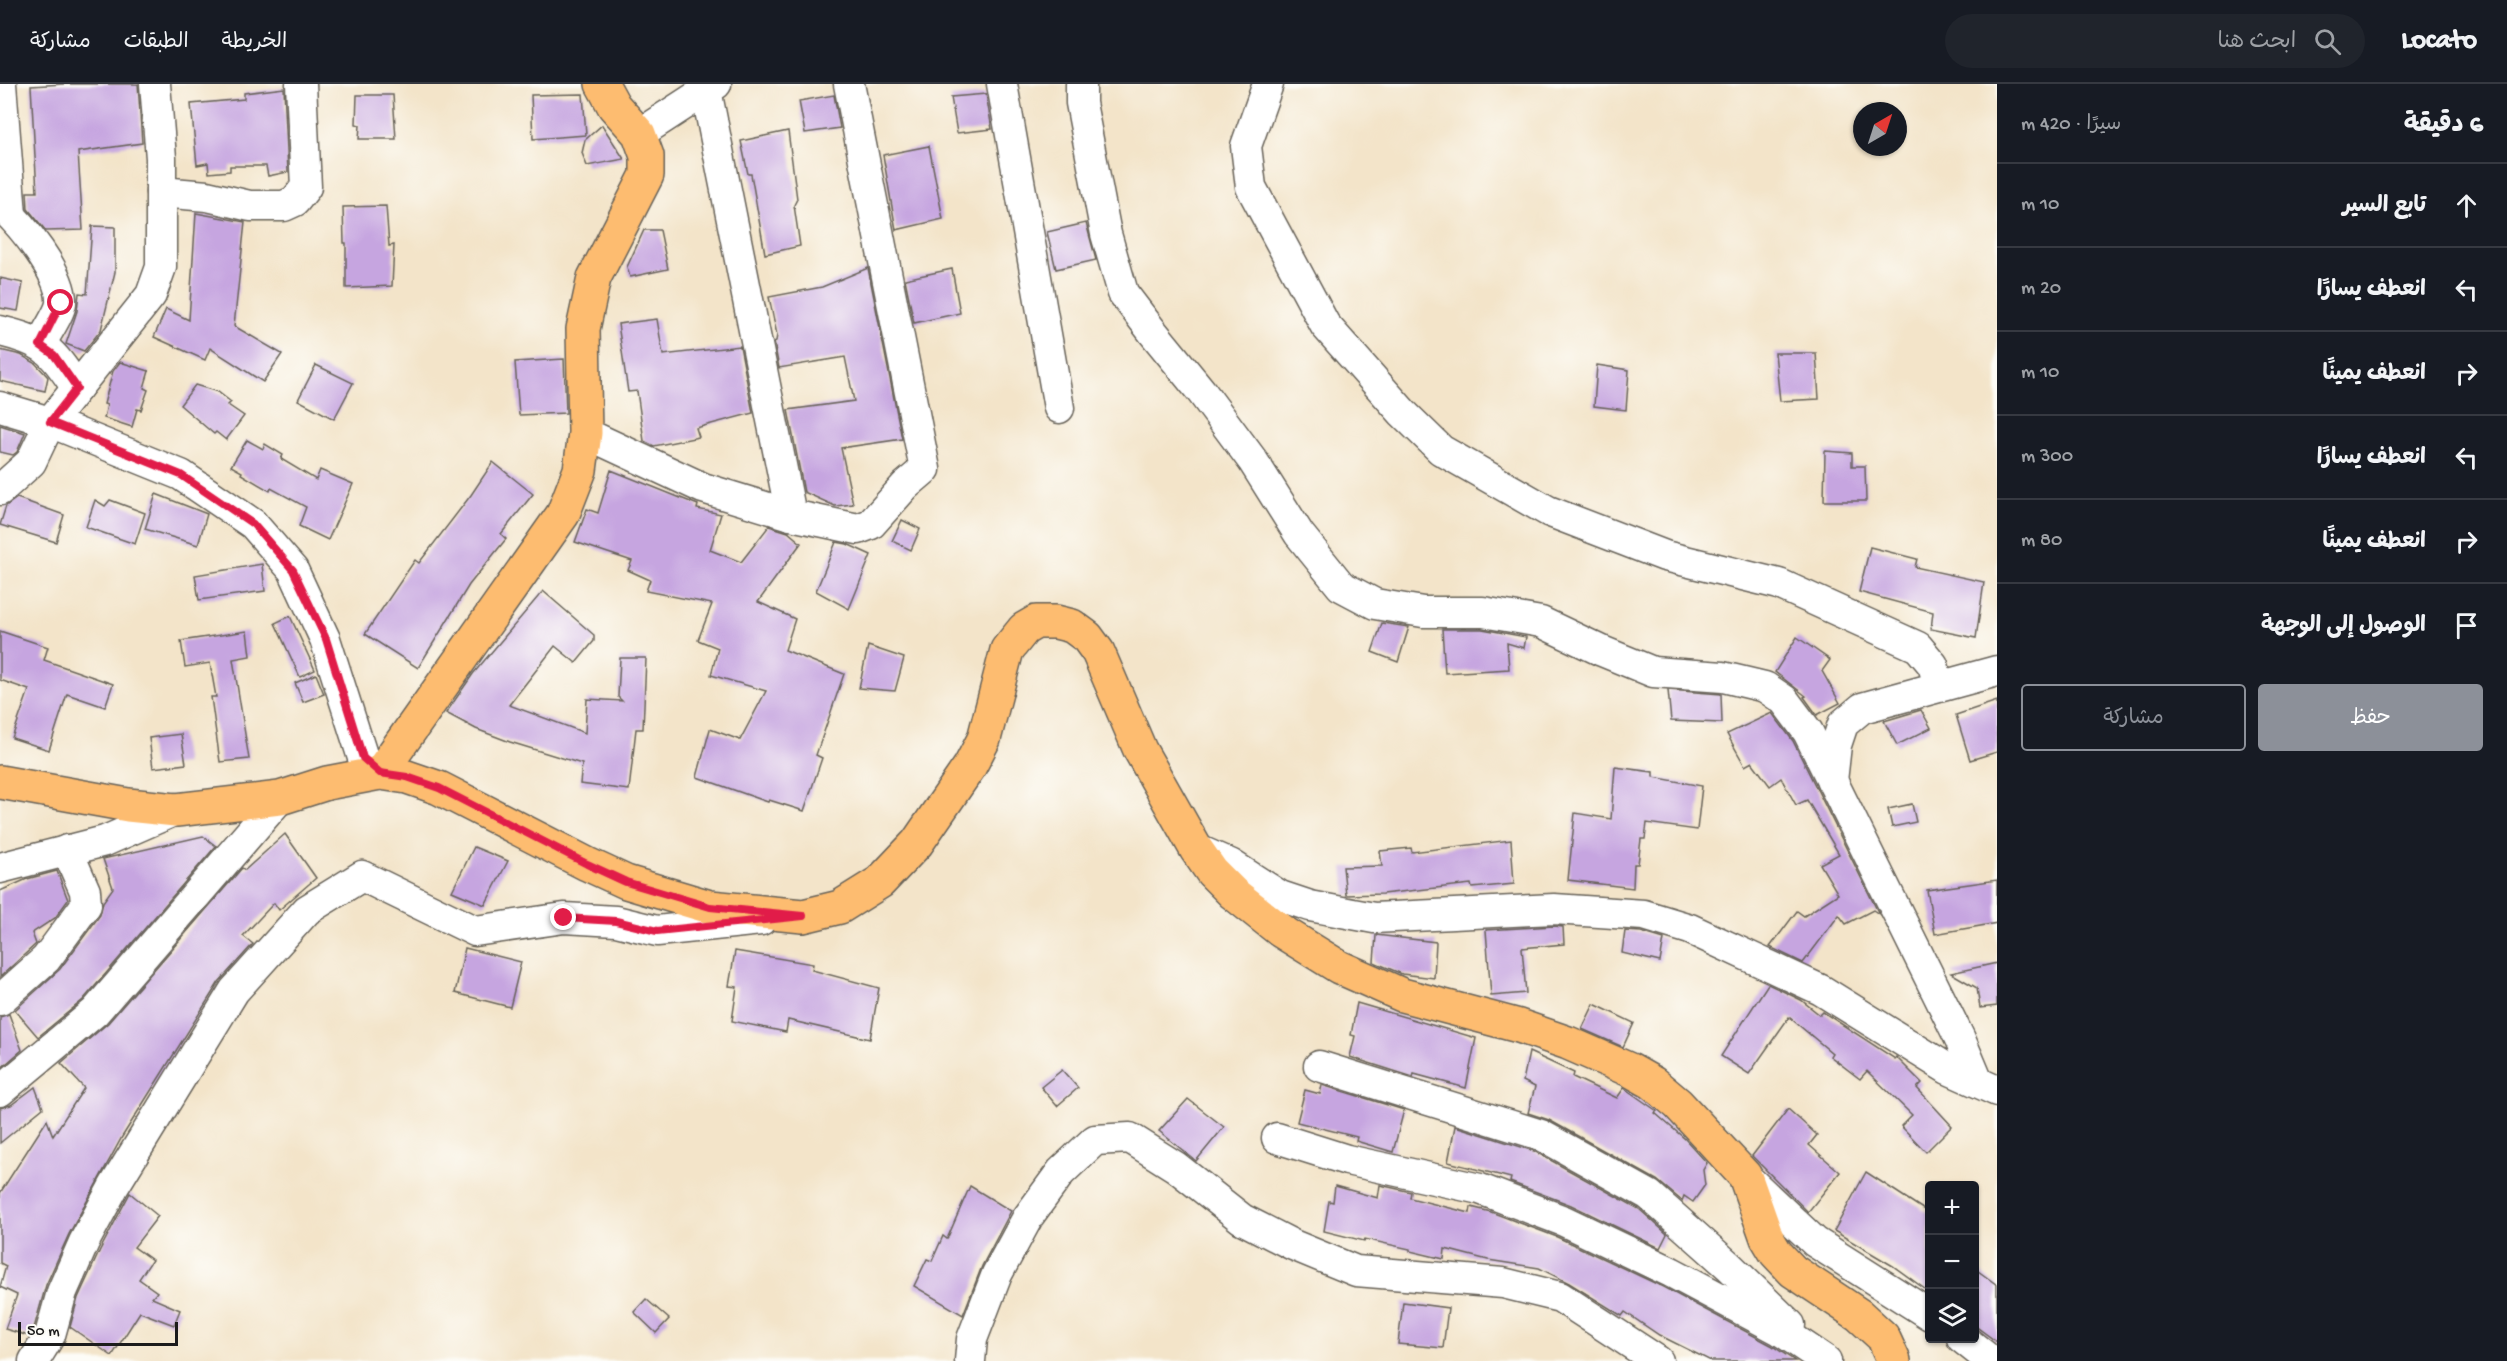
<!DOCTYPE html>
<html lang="ar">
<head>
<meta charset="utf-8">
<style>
  :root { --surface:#171b24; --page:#20242c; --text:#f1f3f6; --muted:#9ea1a6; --line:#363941; --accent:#8c9099 }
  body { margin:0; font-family:"Gochi Hand","Playpen Sans Arabic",sans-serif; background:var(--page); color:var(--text); direction:rtl }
  .controls { position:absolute; right:18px; bottom:18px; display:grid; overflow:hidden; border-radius:6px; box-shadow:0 2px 4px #0004 }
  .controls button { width:54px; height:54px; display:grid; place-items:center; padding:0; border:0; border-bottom:2px solid var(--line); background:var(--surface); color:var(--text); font:30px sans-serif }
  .compass { position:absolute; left:1853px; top:18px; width:54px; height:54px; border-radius:50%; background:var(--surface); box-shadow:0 2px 4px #0004; rotate:39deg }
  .scale { position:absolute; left:18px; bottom:15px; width:160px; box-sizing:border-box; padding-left:6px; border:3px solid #1c1c1c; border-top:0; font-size:16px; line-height:21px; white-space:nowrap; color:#1c1c1c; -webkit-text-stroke:4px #fdfcf7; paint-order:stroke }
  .stop { position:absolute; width:18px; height:18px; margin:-14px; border:4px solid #e11d48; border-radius:50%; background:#fff }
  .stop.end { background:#e11d48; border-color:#fff; box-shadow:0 2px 6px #0008 }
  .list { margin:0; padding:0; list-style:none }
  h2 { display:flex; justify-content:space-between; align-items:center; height:78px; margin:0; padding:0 24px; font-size:26px }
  h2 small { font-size:20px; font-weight:400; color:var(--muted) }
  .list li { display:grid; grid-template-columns:39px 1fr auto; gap:18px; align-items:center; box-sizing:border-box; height:84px; padding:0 24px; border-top:2px solid var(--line) }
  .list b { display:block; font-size:22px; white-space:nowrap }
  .list em { font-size:20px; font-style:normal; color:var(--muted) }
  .actions { display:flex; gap:12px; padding:18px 24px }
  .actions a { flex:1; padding:14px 0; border:2px solid var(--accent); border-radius:6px; text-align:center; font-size:21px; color:var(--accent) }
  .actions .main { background:var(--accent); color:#fff }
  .icon { flex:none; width:33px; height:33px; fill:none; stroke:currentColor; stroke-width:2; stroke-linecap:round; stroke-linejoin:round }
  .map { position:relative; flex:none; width:1997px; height:1277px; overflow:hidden; direction:ltr }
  header { display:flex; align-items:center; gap:36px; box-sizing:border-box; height:84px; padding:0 30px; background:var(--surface); border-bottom:2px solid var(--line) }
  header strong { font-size:28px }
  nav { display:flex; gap:33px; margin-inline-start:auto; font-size:21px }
  .search { width:420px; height:54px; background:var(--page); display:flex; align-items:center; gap:15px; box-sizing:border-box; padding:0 21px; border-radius:33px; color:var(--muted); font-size:22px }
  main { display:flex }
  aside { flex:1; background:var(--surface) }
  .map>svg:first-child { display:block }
  .building { fill:#c6a5e0 }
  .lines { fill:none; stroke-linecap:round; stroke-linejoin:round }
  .minor-casing { stroke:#676259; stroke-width:33 }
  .major-casing { stroke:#676259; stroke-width:36 }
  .minor { stroke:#fff; stroke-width:30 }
  .major { stroke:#fdbc70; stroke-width:33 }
  .route { stroke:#e11d48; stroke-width:8 }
</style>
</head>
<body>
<header>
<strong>Locato</strong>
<div class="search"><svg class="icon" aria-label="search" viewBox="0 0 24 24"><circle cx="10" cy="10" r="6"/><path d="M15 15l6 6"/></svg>ابحث هنا</div>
<nav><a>الخريطة</a><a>الطبقات</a><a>مشاركة</a></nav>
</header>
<main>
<aside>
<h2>6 دقيقة<small>سيرًا · 420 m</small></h2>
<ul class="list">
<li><svg class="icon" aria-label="ahead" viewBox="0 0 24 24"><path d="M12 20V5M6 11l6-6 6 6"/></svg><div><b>تابع السير</b></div><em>10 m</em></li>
<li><svg class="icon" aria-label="left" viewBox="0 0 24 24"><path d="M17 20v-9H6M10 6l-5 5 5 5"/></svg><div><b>انعطف يسارًا</b></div><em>20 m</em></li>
<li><svg class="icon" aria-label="right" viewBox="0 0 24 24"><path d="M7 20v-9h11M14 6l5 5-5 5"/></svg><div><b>انعطف يمينًا</b></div><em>10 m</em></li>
<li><svg class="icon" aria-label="left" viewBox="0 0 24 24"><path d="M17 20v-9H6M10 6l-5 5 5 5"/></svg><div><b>انعطف يسارًا</b></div><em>300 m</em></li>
<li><svg class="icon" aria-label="right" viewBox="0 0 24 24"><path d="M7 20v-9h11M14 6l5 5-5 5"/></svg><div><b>انعطف يمينًا</b></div><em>80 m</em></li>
<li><svg class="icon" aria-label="arrive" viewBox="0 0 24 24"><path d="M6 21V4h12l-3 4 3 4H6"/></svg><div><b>الوصول إلى الوجهة</b></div></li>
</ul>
<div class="actions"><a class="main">حفظ</a><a>مشاركة</a></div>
</aside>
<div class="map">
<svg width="1997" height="1277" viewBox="0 0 1997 1277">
  <rect width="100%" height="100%" fill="#fdfcf7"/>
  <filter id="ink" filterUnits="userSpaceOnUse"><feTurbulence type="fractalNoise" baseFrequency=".0167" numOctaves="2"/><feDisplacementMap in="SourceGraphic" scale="12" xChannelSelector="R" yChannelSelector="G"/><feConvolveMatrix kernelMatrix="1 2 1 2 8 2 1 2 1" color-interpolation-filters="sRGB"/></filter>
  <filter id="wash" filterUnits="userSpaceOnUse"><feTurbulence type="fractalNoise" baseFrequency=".008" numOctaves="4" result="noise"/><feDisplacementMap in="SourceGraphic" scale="24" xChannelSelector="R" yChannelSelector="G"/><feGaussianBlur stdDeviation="1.35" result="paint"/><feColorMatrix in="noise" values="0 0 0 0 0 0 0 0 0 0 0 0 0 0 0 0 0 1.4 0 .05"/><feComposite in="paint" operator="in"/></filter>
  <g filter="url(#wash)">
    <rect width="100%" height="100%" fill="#f3e4c9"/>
    <g id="blocks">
      <g class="building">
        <path d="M 64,0 L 138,0 L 142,59 L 78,68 L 83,146 L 46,147 L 28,125 L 27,108 L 37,108 L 31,2 Z"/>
        <path d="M 284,4 L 288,88 L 268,92 L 266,82 L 230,82 L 230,87 L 209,89 L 208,79 L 197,81 L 191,20 L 244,15 L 244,9 Z"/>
        <path d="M 583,10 L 586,51 L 533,55 L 531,11 Z"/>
        <path d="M 986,10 L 992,45 L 957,49 L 951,13 Z"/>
        <path d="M 357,11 L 393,11 L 396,55 L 359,55 L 360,41 L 356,40 Z"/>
        <path d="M 834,11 L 840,44 L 805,49 L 799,17 Z"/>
        <path d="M 602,41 L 624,75 L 587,82 L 582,69 L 585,56 Z"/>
        <path d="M 788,47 L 797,115 L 794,121 L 800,162 L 765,170 L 751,90 L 748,90 L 741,57 Z"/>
        <path d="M 929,62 L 943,135 L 896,146 L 883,71 Z"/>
        <path d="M 386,122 L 389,162 L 394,161 L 392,202 L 346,204 L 346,159 L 344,159 L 343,123 Z"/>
        <path d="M 196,129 L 245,138 L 234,242 L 282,270 L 263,298 L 210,264 L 205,276 L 154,253 L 166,225 L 189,236 Z"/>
        <path d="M 1086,139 L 1096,176 L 1056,185 L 1047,148 Z"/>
        <path d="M 92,142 L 115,143 L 115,188 L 101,246 L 84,267 L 66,260 L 77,227 L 79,209 L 87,210 Z"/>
        <path d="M 644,146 L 660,146 L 668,185 L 630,193 L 627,183 Z"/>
        <path d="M 868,184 L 902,355 L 841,364 L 853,420 L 835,422 L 804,408 L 788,326 L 854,317 L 845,273 L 779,284 L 774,258 L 776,257 L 777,251 L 769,213 L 822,203 Z"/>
        <path d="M 952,185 L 960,229 L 914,239 L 905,195 Z"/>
        <path d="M 0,194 L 23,199 L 18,227 L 0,224 Z"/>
        <path d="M 657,235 L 663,271 L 740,262 L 753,329 L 696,344 L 699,353 L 654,362 L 644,357 L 637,307 L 628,308 L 618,240 Z"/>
        <path d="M 0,266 L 21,271 L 35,279 L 48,293 L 45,307 L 0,297 Z"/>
        <path d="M 1775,269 L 1816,269 L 1819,315 L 1780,317 Z"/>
        <path d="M 564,275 L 566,329 L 519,331 L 515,278 Z"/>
        <path d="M 120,278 L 149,287 L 144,304 L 148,306 L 141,326 L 137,325 L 132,343 L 104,334 L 107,321 L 104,320 L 113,287 Z"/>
        <path d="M 316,281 L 353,299 L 334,335 L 298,316 Z"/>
        <path d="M 1597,281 L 1629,286 L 1626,326 L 1594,322 Z"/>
        <path d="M 195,301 L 218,308 L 231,318 L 228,321 L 244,332 L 226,356 L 216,348 L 214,350 L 180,321 Z"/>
        <path d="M 0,341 L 25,349 L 17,368 L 13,371 L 0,368 Z"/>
        <path d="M 247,356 L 263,365 L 265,360 L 283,371 L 281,375 L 316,396 L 320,386 L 353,400 L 328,456 L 299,442 L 306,423 L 271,404 L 270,407 L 241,390 L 242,388 L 231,382 Z"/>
        <path d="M 1825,367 L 1852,369 L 1852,382 L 1865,382 L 1866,417 L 1824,417 Z"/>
        <path d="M 493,378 L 533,410 L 501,450 L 506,455 L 469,501 L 418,584 L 365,550 L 415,476 L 419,479 L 471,411 Z"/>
        <path d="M 611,386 L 698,421 L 697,425 L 721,430 L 710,466 L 741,478 L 769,442 L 788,448 L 801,459 L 758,518 L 795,535 L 785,566 L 844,590 L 816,671 L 822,674 L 804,727 L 769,716 L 768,718 L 697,693 L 710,645 L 740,656 L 766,607 L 711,591 L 718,564 L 698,556 L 712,520 L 646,507 L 650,496 L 628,486 L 632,477 L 575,458 L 587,425 L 598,429 Z"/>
        <path d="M 156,410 L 207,430 L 198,461 L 145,445 Z"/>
        <path d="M 17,414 L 64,431 L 56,458 L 0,441 L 6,422 Z"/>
        <path d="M 95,416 L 105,422 L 110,416 L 145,429 L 135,460 L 86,443 Z"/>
        <path d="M 902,436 L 920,445 L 911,466 L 892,457 Z"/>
        <path d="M 836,458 L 847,460 L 871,471 L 849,525 L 816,507 Z"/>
        <path d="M 1870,463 L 1917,475 L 1915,483 L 1984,498 L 1976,554 L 1931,545 L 1933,528 L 1859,508 Z"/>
        <path d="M 262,480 L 265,507 L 199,516 L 195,491 Z"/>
        <path d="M 543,507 L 594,551 L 594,557 L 576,579 L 555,562 L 509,621 L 585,649 L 587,615 L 622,617 L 618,613 L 620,574 L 646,574 L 643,645 L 636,645 L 629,706 L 580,700 L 582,680 L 510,658 L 476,645 L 446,629 L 473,590 Z"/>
        <path d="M 290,532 L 315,586 L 300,593 L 275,539 Z"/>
        <path d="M 1382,539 L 1409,543 L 1398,578 L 1372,568 Z"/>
        <path d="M 1442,545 L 1482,545 L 1526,553 L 1524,564 L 1507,559 L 1509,585 L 1445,589 Z"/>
        <path d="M 0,547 L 48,563 L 44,576 L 113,600 L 105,623 L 67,610 L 49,666 L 12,654 L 29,606 L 0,596 Z"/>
        <path d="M 247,547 L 250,572 L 233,575 L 249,675 L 220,678 L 211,613 L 216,613 L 210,579 L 185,583 L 181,557 Z"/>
        <path d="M 1797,553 L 1830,576 L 1822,587 L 1840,619 L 1817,631 L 1804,613 L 1806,612 L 1775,588 Z"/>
        <path d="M 868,562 L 904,574 L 895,607 L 859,604 Z"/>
        <path d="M 316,590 L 324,610 L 303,618 L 295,599 Z"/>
        <path d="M 1668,606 L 1721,610 L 1722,639 L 1671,637 Z"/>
        <path d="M 1997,617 L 1997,668 L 1970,676 L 1956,631 Z"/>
        <path d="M 1921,626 L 1931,644 L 1897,661 L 1884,637 Z"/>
        <path d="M 1772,629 L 1793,657 L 1879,830 L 1873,826 L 1846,840 L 1839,831 L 1803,879 L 1770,863 L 1797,827 L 1804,832 L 1838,810 L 1820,780 L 1839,770 L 1807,716 L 1796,721 L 1781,694 L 1770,702 L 1752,678 L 1745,682 L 1727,650 Z"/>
        <path d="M 181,650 L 186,680 L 153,684 L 149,654 Z"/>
        <path d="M 1615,683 L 1653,688 L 1653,693 L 1702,702 L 1697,746 L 1647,739 L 1645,755 L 1641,755 L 1638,780 L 1634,780 L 1633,804 L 1568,796 L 1575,729 L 1611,735 Z"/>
        <path d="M 1912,720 L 1916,738 L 1892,743 L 1888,725 Z"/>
        <path d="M 285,750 L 316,794 L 279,826 L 274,819 L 243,852 L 253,860 L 219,898 L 122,1053 L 69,1150 L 46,1201 L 34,1244 L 29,1252 L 5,1245 L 17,1211 L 0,1203 L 6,1182 L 0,1179 L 0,1109 L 47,1036 L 53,1052 L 84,1004 L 61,979 L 108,939 L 242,784 L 245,786 Z"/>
        <path d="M 203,752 L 216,762 L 83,916 L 38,953 L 15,926 L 60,885 L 100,831 L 103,818 L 113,804 L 103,775 Z"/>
        <path d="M 1511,756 L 1514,800 L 1472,804 L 1471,800 L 1382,810 L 1346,811 L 1343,783 L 1382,782 L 1380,767 L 1411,764 L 1412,768 Z"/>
        <path d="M 474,763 L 508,777 L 485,821 L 452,807 Z"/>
        <path d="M 57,787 L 68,816 L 55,834 L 32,849 L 36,860 L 0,893 L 0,807 L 27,795 Z"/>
        <path d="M 1997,796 L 1997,839 L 1935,850 L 1927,806 Z"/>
        <path d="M 1554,842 L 1563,843 L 1564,860 L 1522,864 L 1526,909 L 1491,912 L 1486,846 Z"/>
        <path d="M 1625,847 L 1641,848 L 1664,855 L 1660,878 L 1622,869 Z"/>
        <path d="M 1376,851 L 1436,858 L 1434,894 L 1402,890 L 1374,878 Z"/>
        <path d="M 465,864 L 521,878 L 510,923 L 455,909 Z"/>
        <path d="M 735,867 L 813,880 L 812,886 L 879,904 L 870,955 L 788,936 L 786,948 L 732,937 L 737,903 L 729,902 Z"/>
        <path d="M 1997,879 L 1997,922 L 1980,924 L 1977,904 L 1951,889 Z"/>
        <path d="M 1768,900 L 1801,916 L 1820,931 L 1823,928 L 1895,975 L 1896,973 L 1922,999 L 1917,1004 L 1952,1042 L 1926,1068 L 1901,1042 L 1912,1031 L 1867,987 L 1860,995 L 1830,972 L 1832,969 L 1789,933 L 1749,990 L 1721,972 Z"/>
        <path d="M 1357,919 L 1476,954 L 1466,1004 L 1414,990 L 1413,993 L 1350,973 L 1355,952 L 1351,951 Z"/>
        <path d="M 1594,920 L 1634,939 L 1623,963 L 1582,945 Z"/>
        <path d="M 9,930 L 22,966 L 0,985 L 0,933 Z"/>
        <path d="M 1529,968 L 1574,989 L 1573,993 L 1617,1014 L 1624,1004 L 1657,1027 L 1655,1029 L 1685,1055 L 1707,1079 L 1703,1086 L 1705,1101 L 1693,1118 L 1684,1112 L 1682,1117 L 1657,1096 L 1549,1036 L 1528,1029 L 1535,1003 L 1523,997 Z"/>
        <path d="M 1062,986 L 1078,1004 L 1057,1022 L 1041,1003 Z"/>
        <path d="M 1322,1001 L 1404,1026 L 1393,1068 L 1356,1057 L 1357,1053 L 1297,1038 L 1305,1006 L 1320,1010 Z"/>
        <path d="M 35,1003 L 43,1024 L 0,1059 L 0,1024 L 11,1021 Z"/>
        <path d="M 1188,1015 L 1224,1043 L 1196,1077 L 1159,1047 Z"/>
        <path d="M 1788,1025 L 1817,1051 L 1809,1061 L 1840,1088 L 1808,1128 L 1752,1072 Z"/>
        <path d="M 1455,1042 L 1534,1067 L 1639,1125 L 1667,1150 L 1660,1164 L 1571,1121 L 1510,1098 L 1511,1094 L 1448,1078 Z"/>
        <path d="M 1866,1088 L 1929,1129 L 1929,1208 L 1893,1182 L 1834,1147 Z"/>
        <path d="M 1380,1101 L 1411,1108 L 1410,1114 L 1470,1129 L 1471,1123 L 1491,1128 L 1557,1153 L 1663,1203 L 1771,1261 L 1795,1277 L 1711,1277 L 1659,1251 L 1625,1228 L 1622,1232 L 1569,1199 L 1539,1184 L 1488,1176 L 1445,1165 L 1444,1175 L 1410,1167 L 1410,1165 L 1365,1155 L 1364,1157 L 1324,1147 L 1329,1117 L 1333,1118 L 1335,1102 L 1378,1114 Z"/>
        <path d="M 970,1102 L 1011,1127 L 982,1182 L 963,1231 L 914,1202 L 927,1175 L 932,1177 L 943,1152 L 947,1155 Z"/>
        <path d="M 130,1109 L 158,1132 L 134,1163 L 152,1176 L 139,1195 L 157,1208 L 152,1214 L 180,1226 L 174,1241 L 140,1228 L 112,1272 L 70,1243 L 78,1214 L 100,1166 Z"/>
        <path d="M 1974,1184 L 1997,1201 L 1997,1258 L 1974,1241 Z"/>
        <path d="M 646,1215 L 669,1235 L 656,1249 L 634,1228 Z"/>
        <path d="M 1403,1218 L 1448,1224 L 1443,1264 L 1398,1260 Z"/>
      </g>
    </g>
  </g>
  <g filter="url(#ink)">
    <use href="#blocks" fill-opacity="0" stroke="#676259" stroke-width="1.5"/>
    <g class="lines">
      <defs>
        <g id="minor">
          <path d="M 1,0 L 11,131"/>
          <path d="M 1002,0 L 1059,324"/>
          <path d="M 1081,0 L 1081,19 L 1106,150 L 1123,209 L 1152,247 L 1201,307 L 1253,377 L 1299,450 L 1341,502 L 1375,520 L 1423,528 L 1483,528 L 1541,538 L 1602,567 L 1653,588 L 1723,593 L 1765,603 L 1784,616 L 1808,648 L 1960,955 L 1978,998"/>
          <path d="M 1268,0 L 1246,62 L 1251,103 L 1325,241 L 1403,329 L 1441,366 L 1548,427 L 1665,472 L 1779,500 L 1918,563 L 1933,581 L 1939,602"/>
          <path d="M 706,6 L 791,431"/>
          <path d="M 639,50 L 716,0"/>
          <path d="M 161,108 L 207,112 L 250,122 L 284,122 L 295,117 L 306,103 L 301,0"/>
          <path d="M 0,121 C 21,140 63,190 61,219 C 60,229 45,251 40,261"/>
          <path d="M 0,247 C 46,258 51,266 77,304"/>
          <path d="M 0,323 L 50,338 L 181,391 L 253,440 L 293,486 L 325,555 L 363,674 L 380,689"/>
          <path d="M 585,349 L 703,404 L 791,431 L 858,445 L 871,440 L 905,402 L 925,385 L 849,0"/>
          <path d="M 0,406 L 31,378 L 50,338 L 151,211 L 161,183 L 161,74 L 155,0"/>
          <path d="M 1832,697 L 1836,661 L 1843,640 L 1862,624 L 1997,587"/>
          <path d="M 1196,765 L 1230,780 L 1280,812 L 1310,822 L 1374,834 L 1554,825 L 1644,831 L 1690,845 L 1821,906 L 1948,985 L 1997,1007"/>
          <path d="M 0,784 L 105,757 L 176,726"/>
          <path d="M 0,916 L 46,875 L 86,821 L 85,807 L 67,766"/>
          <path d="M 1319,982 L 1541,1051 L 1649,1111 L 1729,1182 L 1790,1241"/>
          <path d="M 0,1007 L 95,928 L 280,714"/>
          <path d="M 1277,1054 L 1347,1076 L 1480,1105 L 1564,1137 L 1671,1188 L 1780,1246 L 1826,1277"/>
          <path d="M 1745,1092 L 1815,1158 L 1930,1231"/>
          <path d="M 1962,1254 L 1991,1277"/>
          <path d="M 34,1277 L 50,1251 L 62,1208 L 84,1158 L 114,1102 L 234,907 L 307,826 L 362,792 L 475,847 L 564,834 L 616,837 L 657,847 L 761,836"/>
          <path d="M 970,1277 L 972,1255 L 997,1190 L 1028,1133 L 1061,1088 L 1095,1056 L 1130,1054 L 1176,1083 L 1242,1135 L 1293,1161 L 1356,1187 L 1503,1199 L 1560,1213 L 1658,1277"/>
        </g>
        <g id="major">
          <path d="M 380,689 L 563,430 L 580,386 L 585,349 L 583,245 L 594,194 L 647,91 L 647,72 L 639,50 L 614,22 L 602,0"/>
          <path d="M 0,698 L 128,721 L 176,726 L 280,714 L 327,699 L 380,689 L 407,693 L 439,704 L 587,780 L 626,798 L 710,823 L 803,832 L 840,823 L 880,798 L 917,759 L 970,682 L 984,655 L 1007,566 L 1024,545 L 1036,538 L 1056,538 L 1072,542 L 1087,553 L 1098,568 L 1140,666 L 1196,765 L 1212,788 L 1233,809 L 1281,847 L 1339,883 L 1402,911 L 1519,942 L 1568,959 L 1630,986 L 1653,999 L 1678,1020 L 1745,1092 L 1767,1154 L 1776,1169 L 1793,1187 L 1859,1231 L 1883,1253 L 1894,1277"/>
        </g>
      </defs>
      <use href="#minor" class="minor-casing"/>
      <use href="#major" class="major-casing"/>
      <use href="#minor" class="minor"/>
      <use href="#major" class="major"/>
    </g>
  </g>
  <g class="lines" filter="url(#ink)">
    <path class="route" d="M 61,219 L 40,261 L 54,271 L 77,304 L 50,338 L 181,391 L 253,440 L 293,486 L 326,555 L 363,674 L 380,689 L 407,693 L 439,704 L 587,780 L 626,798 L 710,823 L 803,832 L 657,847 L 616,837 L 564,834"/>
  </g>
</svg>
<div class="controls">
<button>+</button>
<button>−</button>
<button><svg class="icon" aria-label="layers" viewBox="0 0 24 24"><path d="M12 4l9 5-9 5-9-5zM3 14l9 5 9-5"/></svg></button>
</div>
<svg class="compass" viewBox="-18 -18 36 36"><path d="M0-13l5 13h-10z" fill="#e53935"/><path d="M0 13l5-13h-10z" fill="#9ea1a6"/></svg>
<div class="scale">50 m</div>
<div class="stop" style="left:61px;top:219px"></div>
<div class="stop end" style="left:564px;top:834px"></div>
</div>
</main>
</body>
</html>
